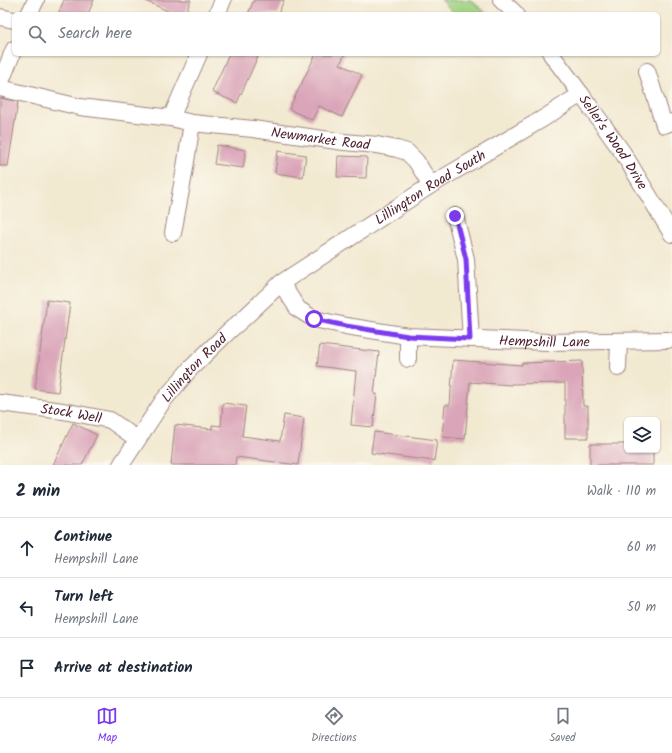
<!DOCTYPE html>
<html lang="en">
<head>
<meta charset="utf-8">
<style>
  :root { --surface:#fff; --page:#f2f2f3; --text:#1f2937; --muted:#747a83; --line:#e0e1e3; --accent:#7c3aed }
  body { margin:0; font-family:Kalam,sans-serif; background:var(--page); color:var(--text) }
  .controls { position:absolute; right:12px; bottom:12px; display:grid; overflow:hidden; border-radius:6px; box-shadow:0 1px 3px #0004 }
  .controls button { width:36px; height:36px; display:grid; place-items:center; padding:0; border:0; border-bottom:1px solid var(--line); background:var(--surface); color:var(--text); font:20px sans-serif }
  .stop { position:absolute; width:12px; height:12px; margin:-9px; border:3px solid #7c3aed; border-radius:50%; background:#fff }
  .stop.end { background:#7c3aed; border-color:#fff; box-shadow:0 1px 4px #0008 }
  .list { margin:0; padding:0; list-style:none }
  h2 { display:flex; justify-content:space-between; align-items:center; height:52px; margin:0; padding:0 16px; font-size:17px }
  h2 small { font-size:13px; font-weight:400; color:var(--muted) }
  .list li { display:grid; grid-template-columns:26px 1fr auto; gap:12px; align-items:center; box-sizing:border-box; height:60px; padding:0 16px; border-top:1px solid var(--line) }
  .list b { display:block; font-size:15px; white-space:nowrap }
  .list p { margin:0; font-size:13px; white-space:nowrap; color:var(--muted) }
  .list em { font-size:13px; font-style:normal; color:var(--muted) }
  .icon { flex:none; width:22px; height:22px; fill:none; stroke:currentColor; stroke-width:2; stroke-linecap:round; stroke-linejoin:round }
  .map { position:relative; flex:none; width:672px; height:465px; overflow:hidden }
  .search { position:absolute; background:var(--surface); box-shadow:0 1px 3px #0004; left:12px; right:12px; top:12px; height:44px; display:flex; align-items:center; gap:10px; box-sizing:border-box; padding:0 14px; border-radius:6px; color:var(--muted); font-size:15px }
  .sheet { height:232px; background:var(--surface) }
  nav { display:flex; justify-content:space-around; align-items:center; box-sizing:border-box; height:56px; border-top:1px solid var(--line); background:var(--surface); font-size:11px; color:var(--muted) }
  nav a { display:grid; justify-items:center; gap:2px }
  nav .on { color:var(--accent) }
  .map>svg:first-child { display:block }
  .green { fill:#9fd282; stroke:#747856 }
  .building { fill:#daa5b9 }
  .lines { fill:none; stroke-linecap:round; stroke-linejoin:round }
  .minor-casing { stroke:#9e847e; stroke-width:18 }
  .minor { stroke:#fff; stroke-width:16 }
  .route { stroke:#7c3aed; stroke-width:5 }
  .labels { text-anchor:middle; stroke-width:3; stroke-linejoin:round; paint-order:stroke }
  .street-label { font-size:14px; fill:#4a1f2b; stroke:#fbf7ec }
</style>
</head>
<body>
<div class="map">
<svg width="672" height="465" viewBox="0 0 672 465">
  <rect width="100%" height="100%" fill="#fbf7ec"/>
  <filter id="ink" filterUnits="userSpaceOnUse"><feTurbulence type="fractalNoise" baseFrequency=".025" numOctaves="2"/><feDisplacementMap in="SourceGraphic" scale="8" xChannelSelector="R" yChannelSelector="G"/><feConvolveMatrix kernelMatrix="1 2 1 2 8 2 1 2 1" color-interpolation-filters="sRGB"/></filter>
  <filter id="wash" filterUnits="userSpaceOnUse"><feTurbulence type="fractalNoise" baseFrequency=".012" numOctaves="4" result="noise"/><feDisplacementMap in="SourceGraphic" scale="16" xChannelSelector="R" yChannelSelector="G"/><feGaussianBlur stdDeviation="0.9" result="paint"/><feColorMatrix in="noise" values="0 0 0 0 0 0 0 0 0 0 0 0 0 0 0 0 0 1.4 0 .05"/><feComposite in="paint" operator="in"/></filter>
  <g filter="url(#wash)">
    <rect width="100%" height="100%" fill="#f2e9d1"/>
    <path class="green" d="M 441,0 L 471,0 L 487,14 L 455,14 Z"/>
    <g id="blocks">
      <g class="building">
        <path d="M 64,0 L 94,0 L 88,14 L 58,14 Z"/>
        <path d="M 144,0 L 191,0 L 185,14 L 174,14 Z"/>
        <path d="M 254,0 L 284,0 L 278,14 L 248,14 Z"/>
        <path d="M 229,54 L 259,54 L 237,103 L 212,92 Z"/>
        <path d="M 316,54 L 345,54 L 340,64 L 362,75 L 342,117 L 319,106 L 312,120 L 289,109 Z"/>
        <path d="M 0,98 L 18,102 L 8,166 L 0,166 Z"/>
        <path d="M 217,145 L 246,150 L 243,168 L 214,164 Z"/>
        <path d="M 278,151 L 306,155 L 303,177 L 275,173 Z"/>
        <path d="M 338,156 L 367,157 L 366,178 L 337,177 Z"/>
        <path d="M 47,300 L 70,303 L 58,392 L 35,389 Z"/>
        <path d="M 320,345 L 379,352 L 374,394 L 377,394 L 373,427 L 351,425 L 356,371 L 317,366 Z"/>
        <path d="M 453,360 L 522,365 L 522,363 L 582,361 L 583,406 L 588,406 L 588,438 L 565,438 L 565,383 L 511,384 L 511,385 L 470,382 L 465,439 L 442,437 L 445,405 L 450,405 Z"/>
        <path d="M 223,403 L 246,406 L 242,436 L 280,441 L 284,415 L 304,418 L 298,465 L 236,457 L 235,465 L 171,465 L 175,425 L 212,429 L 212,425 L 221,426 Z"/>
        <path d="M 73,423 L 97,435 L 82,465 L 53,465 Z"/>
        <path d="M 374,432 L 437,440 L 434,461 L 371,453 Z"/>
        <path d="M 590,444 L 627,444 L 627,450 L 653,450 L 653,465 L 590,465 Z"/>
      </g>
    </g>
  </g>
  <g filter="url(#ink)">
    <use href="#blocks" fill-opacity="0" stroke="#9e847e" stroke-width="1"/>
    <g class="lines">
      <defs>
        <g id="minor">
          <path d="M 501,0 L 516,14"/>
          <path d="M 29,14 L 36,0"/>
          <path d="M 217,14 L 223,0"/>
          <path d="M 0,17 L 14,20"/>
          <path id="s1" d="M 551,54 L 581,94 L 623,153 L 672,234"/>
          <path d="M 647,71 L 664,125 L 672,122"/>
          <path d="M 0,84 L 14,49"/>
          <path id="s2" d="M 0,88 L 80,107 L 171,118 L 192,123 L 253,129 L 344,142 L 377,145 L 397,149 L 407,152 L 416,161 L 431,185"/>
          <path d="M 171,118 L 199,54"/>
          <path d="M 455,216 L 466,259 L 471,339"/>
          <path d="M 173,233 L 184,174 L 192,123"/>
          <path id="s3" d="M 281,283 L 298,309 L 314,319 L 346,326 L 408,336 L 547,342 L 668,340"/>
          <path d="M 408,359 L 408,336"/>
          <path d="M 618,368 L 619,341"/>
          <path id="s4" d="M 0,403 L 63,411 L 110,420 L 137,439"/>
          <path id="s5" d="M 121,465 L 163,401 L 190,369 L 229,331 L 244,318 L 281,283 L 431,185 L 544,118 L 581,94"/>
        </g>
      </defs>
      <use href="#minor" class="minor-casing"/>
      <use href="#minor" class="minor"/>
    </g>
  </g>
  <g class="lines" filter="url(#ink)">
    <path class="route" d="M 314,319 L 346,326 L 408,336 L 470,339 L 466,259 L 455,216"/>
  </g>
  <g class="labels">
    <g class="street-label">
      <text dy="5" stroke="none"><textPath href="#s2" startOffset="325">Newmarket Road</textPath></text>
      <text dy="5" stroke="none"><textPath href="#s1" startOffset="108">Seller's Wood Drive</textPath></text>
      <text dy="5" stroke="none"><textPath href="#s5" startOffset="421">Lillington Road South</textPath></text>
      <text dy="5" stroke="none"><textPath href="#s3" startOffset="282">Hempshill Lane</textPath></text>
      <text dy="5" stroke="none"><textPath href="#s5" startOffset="122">Lillington Road</textPath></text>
      <text dy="5" stroke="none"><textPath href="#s4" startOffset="72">Stock Well</textPath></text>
    </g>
  </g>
</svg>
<div class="controls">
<button><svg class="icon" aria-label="layers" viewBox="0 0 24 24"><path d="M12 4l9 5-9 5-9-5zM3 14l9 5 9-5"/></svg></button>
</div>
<div class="stop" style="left:314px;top:319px"></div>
<div class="stop end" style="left:455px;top:216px"></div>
<div class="search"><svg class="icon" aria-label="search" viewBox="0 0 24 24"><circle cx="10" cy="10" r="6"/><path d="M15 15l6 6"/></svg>Search here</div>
</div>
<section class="sheet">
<h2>2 min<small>Walk · 110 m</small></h2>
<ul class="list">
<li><svg class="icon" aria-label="ahead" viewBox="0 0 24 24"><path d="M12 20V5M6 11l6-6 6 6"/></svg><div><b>Continue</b><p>Hempshill Lane</p></div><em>60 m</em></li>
<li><svg class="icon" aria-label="left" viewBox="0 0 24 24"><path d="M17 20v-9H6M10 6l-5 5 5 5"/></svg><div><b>Turn left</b><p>Hempshill Lane</p></div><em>50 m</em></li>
<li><svg class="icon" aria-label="arrive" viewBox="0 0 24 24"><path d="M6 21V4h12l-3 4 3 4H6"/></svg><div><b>Arrive at destination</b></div></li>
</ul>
</section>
<nav>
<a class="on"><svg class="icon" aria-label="map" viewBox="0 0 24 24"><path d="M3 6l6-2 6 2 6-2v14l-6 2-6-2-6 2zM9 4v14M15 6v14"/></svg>Map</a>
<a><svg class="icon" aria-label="directions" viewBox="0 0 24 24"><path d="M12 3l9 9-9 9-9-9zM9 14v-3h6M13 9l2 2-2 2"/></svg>Directions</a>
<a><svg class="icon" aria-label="saved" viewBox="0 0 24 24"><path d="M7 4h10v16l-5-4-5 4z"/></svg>Saved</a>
</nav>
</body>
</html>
